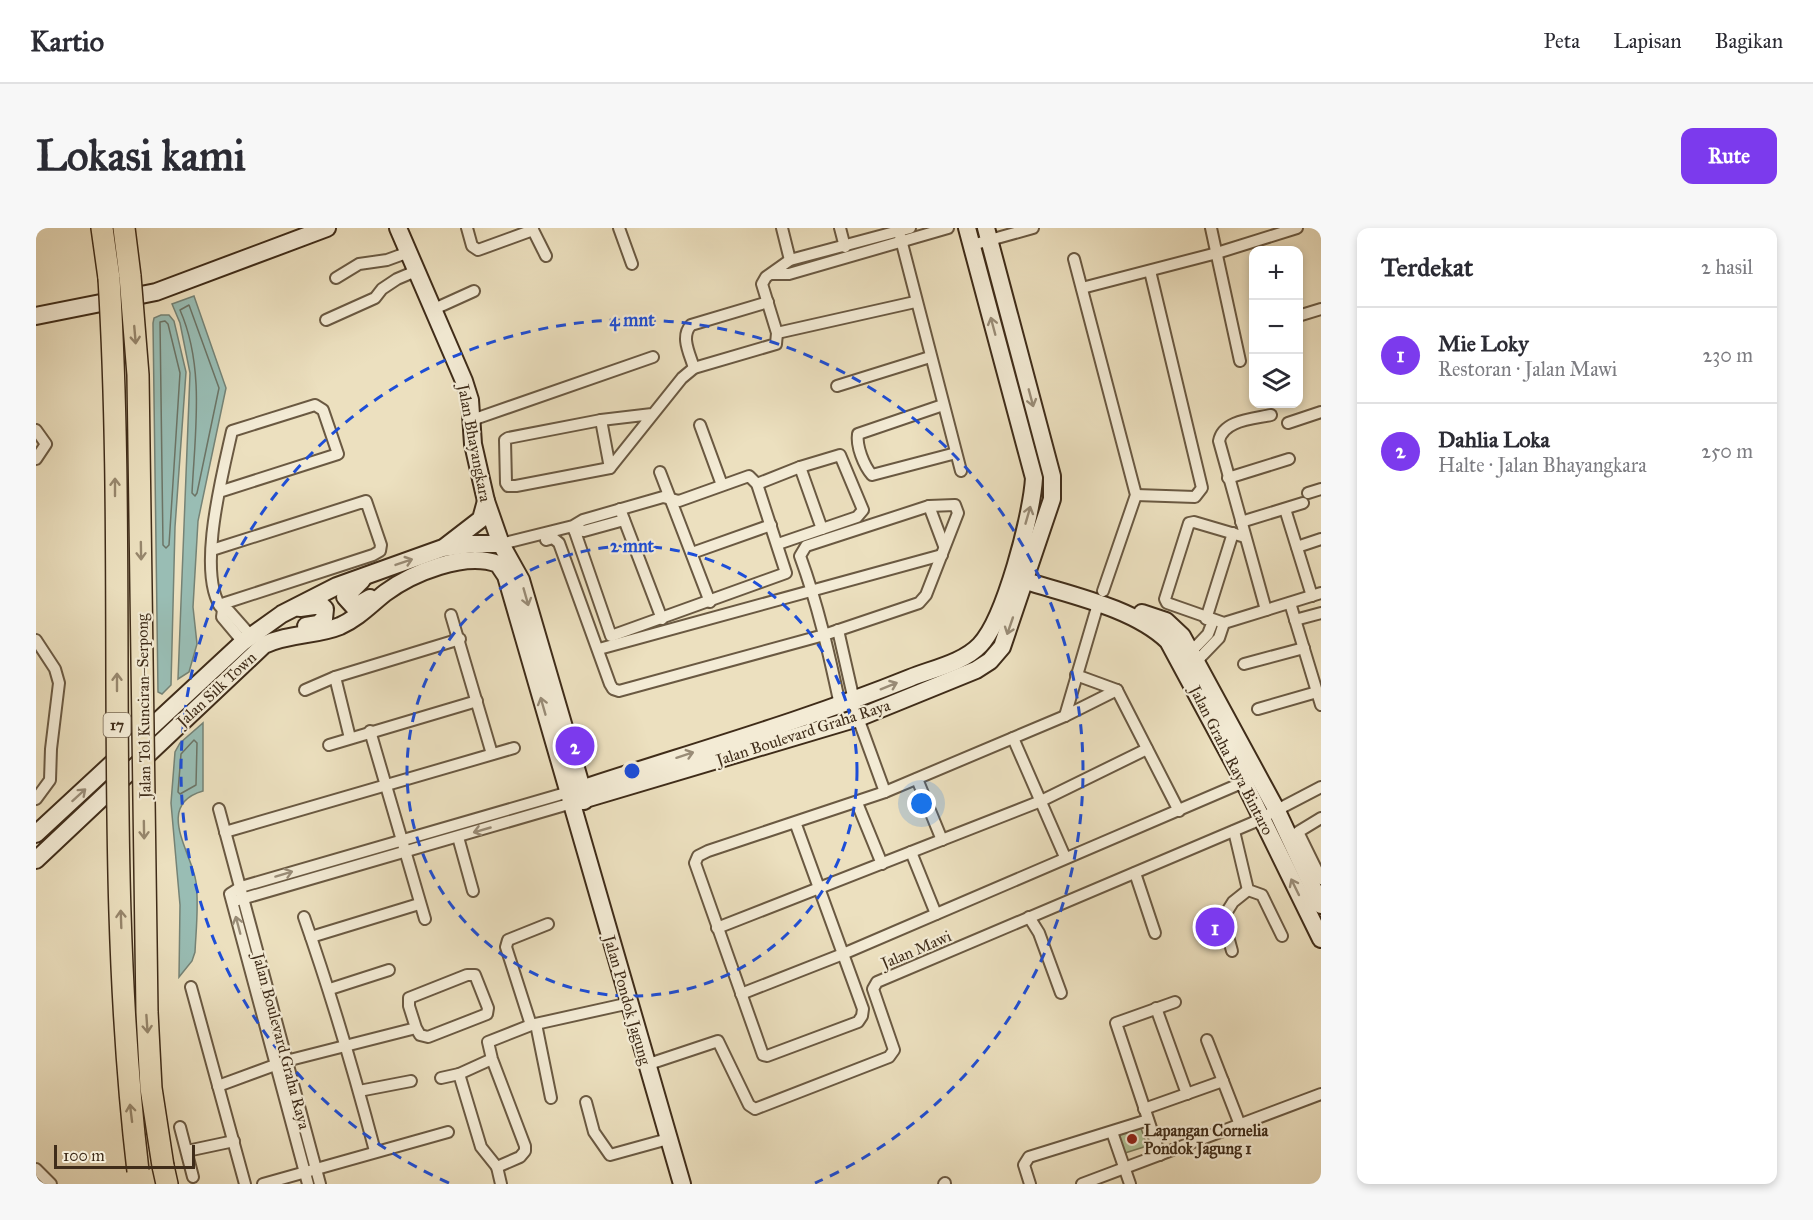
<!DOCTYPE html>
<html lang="id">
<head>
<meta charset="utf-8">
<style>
  :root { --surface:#fff; --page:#f7f7f7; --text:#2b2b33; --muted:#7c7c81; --line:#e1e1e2; --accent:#7c3aed }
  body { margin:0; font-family:"IM FELL Great Primer",serif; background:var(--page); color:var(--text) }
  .controls { position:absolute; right:18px; top:18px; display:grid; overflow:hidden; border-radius:12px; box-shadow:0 3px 9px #0003 }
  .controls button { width:54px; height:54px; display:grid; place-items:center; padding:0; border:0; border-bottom:2px solid var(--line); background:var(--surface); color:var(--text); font:30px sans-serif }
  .scale { position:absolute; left:18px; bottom:15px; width:141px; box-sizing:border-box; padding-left:6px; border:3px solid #3f2c19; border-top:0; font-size:16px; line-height:21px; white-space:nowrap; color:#3f2c19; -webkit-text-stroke:4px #f3ebd5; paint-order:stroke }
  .you { position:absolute; left:886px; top:576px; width:21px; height:21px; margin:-15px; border:4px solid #fff; border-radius:50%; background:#1a73e8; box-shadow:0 0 0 9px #1a73e833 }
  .badge { display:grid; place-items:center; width:39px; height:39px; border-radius:50%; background:var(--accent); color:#fff; font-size:20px; font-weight:700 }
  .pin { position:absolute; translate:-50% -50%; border:3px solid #fff; box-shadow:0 2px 6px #0006 }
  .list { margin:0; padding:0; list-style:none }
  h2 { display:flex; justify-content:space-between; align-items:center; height:78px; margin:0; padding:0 24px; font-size:26px }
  h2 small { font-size:20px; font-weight:400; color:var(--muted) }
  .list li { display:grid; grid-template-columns:39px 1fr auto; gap:18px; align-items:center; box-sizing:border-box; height:96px; padding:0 24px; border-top:2px solid var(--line) }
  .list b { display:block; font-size:22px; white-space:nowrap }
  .list p { margin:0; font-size:20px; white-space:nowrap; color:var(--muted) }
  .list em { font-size:20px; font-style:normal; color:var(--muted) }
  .icon { flex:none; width:33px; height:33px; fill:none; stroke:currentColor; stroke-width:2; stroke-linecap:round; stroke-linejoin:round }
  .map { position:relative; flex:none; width:1285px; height:956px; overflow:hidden; border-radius:12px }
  header { display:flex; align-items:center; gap:36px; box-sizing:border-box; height:84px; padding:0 30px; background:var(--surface); border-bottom:2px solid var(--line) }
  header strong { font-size:28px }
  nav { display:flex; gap:33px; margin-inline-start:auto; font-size:21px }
  .intro { display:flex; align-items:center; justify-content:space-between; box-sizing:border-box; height:144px; padding:0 36px }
  h1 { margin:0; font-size:42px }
  .button { padding:15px 27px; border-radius:12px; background:var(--accent); color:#fff; font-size:21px; font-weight:700 }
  main { display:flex; gap:36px; padding:0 36px }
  aside { flex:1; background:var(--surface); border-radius:12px; box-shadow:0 3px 9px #0003 }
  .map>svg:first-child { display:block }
  .green { fill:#b1c397; stroke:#787858; stroke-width:1.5 }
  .water { fill:#99bdb4; stroke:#758376; stroke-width:1.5 }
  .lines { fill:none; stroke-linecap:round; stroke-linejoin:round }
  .shore { stroke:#6c7466; stroke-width:1.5 }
  .street-casing { stroke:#6a5942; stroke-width:14 }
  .secondary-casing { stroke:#3f2c19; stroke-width:20 }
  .highway-casing { stroke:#3f2c19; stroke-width:24 }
  .street { stroke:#f3ebd5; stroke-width:10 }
  .secondary { stroke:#f3ebd5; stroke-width:16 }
  .highway { stroke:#ece0bf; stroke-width:21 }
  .highway-bridge-casing { stroke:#3f2c19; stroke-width:24; stroke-linecap:butt }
  .highway-bridge { stroke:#ece0bf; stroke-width:21 }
  .oneway { stroke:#998c77 }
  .oneway2 { stroke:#96866c }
  .ring { fill:none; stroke:#1d4ed8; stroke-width:3; stroke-dasharray:10 8 }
  .poi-dot { fill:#8f2418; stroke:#f3ebd5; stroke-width:2 }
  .labels { text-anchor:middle; stroke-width:4.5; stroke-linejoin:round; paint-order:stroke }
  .shield { fill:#f3ebd5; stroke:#756551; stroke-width:1.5 }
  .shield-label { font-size:15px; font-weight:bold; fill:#3f2c19 }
  .street-label { font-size:16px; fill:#3f2c19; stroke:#f3ebd5 }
  .poi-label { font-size:16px; font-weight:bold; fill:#3f2c19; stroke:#f3ebd5; text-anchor:start }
  .centre { fill:#1d4ed8; stroke:#f3ebd5; stroke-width:3 }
  .ring-label { font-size:18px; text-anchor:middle; font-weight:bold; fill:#1d4ed8; stroke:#f3ebd5; stroke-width:4.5; stroke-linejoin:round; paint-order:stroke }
</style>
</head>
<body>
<header>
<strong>Kartio</strong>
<nav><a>Peta</a><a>Lapisan</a><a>Bagikan</a></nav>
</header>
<div class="intro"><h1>Lokasi kami</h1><a class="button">Rute</a></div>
<main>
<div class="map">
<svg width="1285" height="956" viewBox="0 0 1285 956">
  <rect width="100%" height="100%" fill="#ece0bf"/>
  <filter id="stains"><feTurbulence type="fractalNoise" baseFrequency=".00333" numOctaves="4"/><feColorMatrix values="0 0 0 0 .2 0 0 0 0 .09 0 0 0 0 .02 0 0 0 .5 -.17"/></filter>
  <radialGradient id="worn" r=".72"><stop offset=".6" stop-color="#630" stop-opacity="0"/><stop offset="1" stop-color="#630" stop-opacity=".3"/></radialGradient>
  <path class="green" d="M 1104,897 L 1111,918 L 1089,925 L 1082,905 Z"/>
  <g class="water">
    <path d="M 158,68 L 190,160 L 162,293 L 157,379 L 161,416 L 153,444 L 142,451 L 154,145 L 144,95 L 136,76 Z"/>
    <path d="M 125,87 L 133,87 L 138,93 L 150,144 L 139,299 L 135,457 L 126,466 L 122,464 L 117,95 L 118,90 Z"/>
    <path d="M 167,495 L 167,563 C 118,577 156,625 160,654 C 163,677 160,702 159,724 L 156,733 L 143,749 L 144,677 L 135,575 L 139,524 L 144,515 Z"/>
  </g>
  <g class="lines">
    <g class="shore">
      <path d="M 153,77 L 183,160 L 161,265 L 159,268 L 156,265 C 159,204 169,139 144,82 Z"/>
      <path d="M 124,94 L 129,93 L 132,96 L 144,145 L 133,317 L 130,320 L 127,317 Z"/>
      <path d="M 158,512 L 161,515 L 160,557 L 144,566 L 142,564 L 145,526 Z"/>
    </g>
    <defs>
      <g id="street">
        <path d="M 431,0 L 436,18 L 442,22 L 497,2"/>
        <path d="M 496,0 L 510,28"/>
        <path d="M 583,0 L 596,36"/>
        <path d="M 746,0 L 754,32"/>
        <path d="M 804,0 L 809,19"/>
        <path d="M 862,0 L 925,243"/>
        <path d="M 1175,0 L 1204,133"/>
        <path d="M 936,17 L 997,0"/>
        <path d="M 1038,31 L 1100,267 L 1067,363"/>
        <path d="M 736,46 L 753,46 L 912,0"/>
        <path d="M 300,50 L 323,36 L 351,32 L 373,24"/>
        <path d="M 1046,60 L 1181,25 L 1261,0"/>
        <path d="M 396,82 L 438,63"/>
        <path d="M 1262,88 L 1285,81"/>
        <path d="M 290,92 L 339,70 L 346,61 L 361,51 L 380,43"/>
        <path d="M 741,105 L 879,74"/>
        <path d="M 658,140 C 654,126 644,109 655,97 L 732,74"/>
        <path d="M 801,158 L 894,129"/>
        <path d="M 907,177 L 822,206 C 820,218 828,238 836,247 L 920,225"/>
        <path d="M 616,186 L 565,192 L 472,210 L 469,212 L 470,255 L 472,258 L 480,258 L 574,240 L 646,150 L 658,140 L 740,116 L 741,105 L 726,56 L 730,49 L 754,32 L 874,0"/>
        <path d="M 436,192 L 617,129"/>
        <path d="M 565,192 L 574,240"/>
        <path d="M 1252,195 L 1285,184"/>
        <path d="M 664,197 L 686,257"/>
        <path d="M 0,202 L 10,216 L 0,231"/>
        <path d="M 764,239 L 786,301"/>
        <path d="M 624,244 L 674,374"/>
        <path d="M 1192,250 L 1253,231"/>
        <path d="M 721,256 L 764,239 L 804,227 L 827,282 L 821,289 L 742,316"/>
        <path d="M 183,264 L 302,226 L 287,182 L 279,177 L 196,203 C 187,244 159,349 187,382 L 193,383 L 215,408"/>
        <path d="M 1272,265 L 1285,261"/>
        <path d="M 1100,267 L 1159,269 L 1166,260 L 1114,43"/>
        <path d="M 893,278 L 908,318"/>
        <path d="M 584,281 L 626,391"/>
        <path d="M 1249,281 L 1276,368"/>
        <path d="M 1205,294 L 1267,275"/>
        <path d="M 538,302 L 548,303 L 588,292"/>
        <path d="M 1209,309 L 1158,294 L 1153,295 L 1129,371 L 1131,375 L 1188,395 L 1285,365"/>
        <path d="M 510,312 L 517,310 L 523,315 L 574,456 L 577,461 L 583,463 L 788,407 L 883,375 L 890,367 L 922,285 L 919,277 L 893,278 L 770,318 L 764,328 C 782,377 793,426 804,477"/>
        <path d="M 465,316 L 537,298 L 547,292 L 627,269 L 643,273 L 713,248 L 721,256 L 750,345 L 575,408 L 537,298"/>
        <path d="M 1261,319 L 1285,311"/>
        <path d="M 176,322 L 330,273 L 345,317 L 344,323 L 337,327 L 183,377"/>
        <path d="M 656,325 L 735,297"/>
        <path d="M 1254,375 L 1285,477"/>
        <path d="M 187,382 L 186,389 L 207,414"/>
        <path d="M 1230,382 L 1183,213 C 1187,192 1217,191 1235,187"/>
        <path d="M 415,387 L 456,526"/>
        <path d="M 1170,391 L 1197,305"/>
        <path d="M 1259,392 L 1285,385"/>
        <path d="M 802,402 L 822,490 L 849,564"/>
        <path d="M 0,412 L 19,441 L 23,455 L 15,521 L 14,552 L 0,571"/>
        <path d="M 563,421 L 906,327"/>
        <path d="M 1151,428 L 1172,406 L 1177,393"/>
        <path d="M 1208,436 L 1268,420"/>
        <path d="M 1157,437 L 1183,410 L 1188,395"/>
        <path d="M 1040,447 L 1081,462 L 1143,583"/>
        <path d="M 299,449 L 314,510"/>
        <path d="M 269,462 L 299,449 L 424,411"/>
        <path d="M 1222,481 L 1281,464"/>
        <path d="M 1029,488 L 1062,376"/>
        <path d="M 334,503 L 389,691"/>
        <path d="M 977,510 L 1029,629"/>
        <path d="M 293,517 L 441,473"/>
        <path d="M 881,551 L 906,612"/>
        <path d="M 821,575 L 846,636"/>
        <path d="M 183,581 L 284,956"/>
        <path d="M 1285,590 L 1262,604 L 1285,651"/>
        <path d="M 759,594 L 827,781 L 826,788 L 822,794 L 731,828 L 727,827 L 659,635 L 662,628 L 672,623 L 849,564 L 1029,488 L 1081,462"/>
        <path d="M 1198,603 L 1212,662 L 1226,667 L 1246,708"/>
        <path d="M 189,604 L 478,520"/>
        <path d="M 422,609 L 437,663"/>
        <path d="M 875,624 L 900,686"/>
        <path d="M 1099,645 L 1119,705"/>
        <path d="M 202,672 L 536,575"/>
        <path d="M 268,689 C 295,766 318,844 339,923"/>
        <path d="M 993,689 L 1003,705 L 1025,765"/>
        <path d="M 681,700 L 1005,573 L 1111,521"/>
        <path d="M 275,709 L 383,676"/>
        <path d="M 1196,723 L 1187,690 L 1197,674 L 1212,662"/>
        <path d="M 155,759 L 209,956"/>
        <path d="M 294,761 L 353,742"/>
        <path d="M 705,766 L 807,726 L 1208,554"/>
        <path d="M 1120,780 L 1151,866"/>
        <path d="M 500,796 L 515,870"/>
        <path d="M 495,797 L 470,719 L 472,712 L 512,696"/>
        <path d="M 1171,812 L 1204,897"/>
        <path d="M 456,831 L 423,846 L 445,919 L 461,939 L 484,929 L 489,923 L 489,918 L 456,831 L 452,814 L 495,797 L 594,775"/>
        <path d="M 610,837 L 682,813 L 713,877 L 719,881 L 853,829 L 858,822 L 837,761 L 841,754 L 1216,595 L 1285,559"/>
        <path d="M 405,850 L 423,846"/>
        <path d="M 182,858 L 250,833 L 380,800 L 373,778 L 373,770 L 431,747 L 439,747 L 452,780 L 451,786 L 392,809 L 384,807 L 380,800"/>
        <path d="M 323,863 L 375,853"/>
        <path d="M 550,874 L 558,904 L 574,927 L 632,911"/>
        <path d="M 1108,881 L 1187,853"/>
        <path d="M 144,899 L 157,949"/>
        <path d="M 1076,904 L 1094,956"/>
        <path d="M 151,923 L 198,913"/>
        <path d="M 1124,927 L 1080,795 L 1139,774"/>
        <path d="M 461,939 L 465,956"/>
        <path d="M 0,941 L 15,956"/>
        <path d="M 227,956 L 412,904"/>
        <path d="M 272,956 L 194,666 L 205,659 L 533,564"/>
        <path d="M 908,956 L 909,955"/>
        <path d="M 994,956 L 988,937 L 993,929 L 1112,892"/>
        <path d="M 1046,956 L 1285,866"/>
      </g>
      <g id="secondary">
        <path d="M 362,0 L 428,153 L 434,172 L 437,216 L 450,273 L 465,316 L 485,352 L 549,571 L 548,573"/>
        <path d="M 0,88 L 120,64 L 291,0"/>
        <path d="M 410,318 L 445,291 L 450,273"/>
        <path d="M 326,352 L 309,369 L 318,379 L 334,370"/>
        <path d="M 990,353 C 1034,367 1098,380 1132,413 L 1208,554 L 1285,711"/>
        <path d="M 264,380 L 285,377 L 289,381 L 288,391 L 282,396 L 270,398"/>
        <path d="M 1106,385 L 1130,393 L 1146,408 L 1240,581 L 1285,677"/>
        <path d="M 554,558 C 661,523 770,492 874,450 C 896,441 927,435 944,417 C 969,391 996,287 998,250 L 931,0"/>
        <path d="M 536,575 L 822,490 L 940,442 L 954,433 L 966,419 L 1016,271 L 1016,248 L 950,0"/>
        <path d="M 0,606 L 207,414 L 246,386 L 301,358 L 407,320 L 436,316 L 465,316"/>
        <path d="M 0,632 L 228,417 C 253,405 280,408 304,398 C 322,390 334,377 349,365 C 376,345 429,323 462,336 L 470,348 L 646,956"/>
      </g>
      <g id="highway">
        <path d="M 66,0 L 73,50"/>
        <path d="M 88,0 L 94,48"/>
        <path d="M 127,938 L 131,956"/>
      </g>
    </defs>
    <use href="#street" class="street-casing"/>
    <use href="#secondary" class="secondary-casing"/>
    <use href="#highway" class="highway-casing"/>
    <use href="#street" class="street"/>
    <use href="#secondary" class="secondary"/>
    <use href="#highway" class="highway"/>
    <defs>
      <g id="highway-bridge">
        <path d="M 94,48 L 102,147 L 111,784 L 115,860 L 127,938"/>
        <path d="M 73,50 C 91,347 67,647 102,943"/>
      </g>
    </defs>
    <use href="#highway-bridge" class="highway-bridge-casing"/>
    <use href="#highway-bridge" class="highway-bridge"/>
  </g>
  <defs><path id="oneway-shaft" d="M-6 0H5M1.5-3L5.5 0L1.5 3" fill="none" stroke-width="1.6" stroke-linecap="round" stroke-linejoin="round" transform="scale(1.5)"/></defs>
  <g class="oneway">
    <use href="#oneway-shaft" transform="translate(957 98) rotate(-105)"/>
    <use href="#oneway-shaft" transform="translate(995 170) rotate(75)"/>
    <use href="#oneway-shaft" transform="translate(992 287) rotate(-74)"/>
    <use href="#oneway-shaft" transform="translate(368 334) rotate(-19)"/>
    <use href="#oneway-shaft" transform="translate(490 369) rotate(74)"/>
    <use href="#oneway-shaft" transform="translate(974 398) rotate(109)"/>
    <use href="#oneway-shaft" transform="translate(853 458) rotate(-22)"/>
    <use href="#oneway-shaft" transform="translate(507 478) rotate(-106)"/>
    <use href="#oneway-shaft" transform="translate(649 527) rotate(-18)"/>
    <use href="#oneway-shaft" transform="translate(43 567) rotate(-42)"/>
    <use href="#oneway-shaft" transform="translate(446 602) rotate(164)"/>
    <use href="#oneway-shaft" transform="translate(248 646) rotate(-17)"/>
    <use href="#oneway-shaft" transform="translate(1259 659) rotate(-116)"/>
    <use href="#oneway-shaft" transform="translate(202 697) rotate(-105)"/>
  </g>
  <g class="oneway2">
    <use href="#oneway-shaft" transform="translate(99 107) rotate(85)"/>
    <use href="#oneway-shaft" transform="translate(79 259) rotate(-90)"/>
    <use href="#oneway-shaft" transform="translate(105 323) rotate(89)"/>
    <use href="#oneway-shaft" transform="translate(81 454) rotate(-90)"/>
    <use href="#oneway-shaft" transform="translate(108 602) rotate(89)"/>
    <use href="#oneway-shaft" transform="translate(85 691) rotate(-92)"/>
    <use href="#oneway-shaft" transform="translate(111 796) rotate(86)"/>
    <use href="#oneway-shaft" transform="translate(95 885) rotate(-97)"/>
  </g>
  <g class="ring">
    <circle cx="596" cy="543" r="225"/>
    <path d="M413 955A451 451 0 1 1 779 955"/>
  </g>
  <circle class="poi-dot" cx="1096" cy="911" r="6"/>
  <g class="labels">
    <rect class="shield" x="67.5" y="485" width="27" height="24" rx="4.5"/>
    <g class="shield-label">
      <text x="81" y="502">17</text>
    </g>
    <g class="street-label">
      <text transform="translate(439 215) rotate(79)" y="6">Jalan Bhayangkara</text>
      <text transform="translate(180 461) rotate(-43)" y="6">Jalan Silk Town</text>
      <text transform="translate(107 478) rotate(-91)" y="6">Jalan Tol Kunciran–Serpong</text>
      <text transform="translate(767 504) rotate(-18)" y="6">Jalan Boulevard Graha Raya</text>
      <text transform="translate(1196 532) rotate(63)" y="6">Jalan Graha Raya Bintaro</text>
      <text transform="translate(880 721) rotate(-23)" y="6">Jalan Mawi</text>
      <text transform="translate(592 772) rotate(74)" y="6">Jalan Pondok Jagung</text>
      <text transform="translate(246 813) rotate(75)" y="6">Jalan Boulevard Graha Raya</text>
    </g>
    <g class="poi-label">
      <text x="1108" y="908">Lapangan Cornelia<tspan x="1108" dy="18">Pondok Jagung 1</tspan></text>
    </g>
  </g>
  <circle cx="596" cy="543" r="9" class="centre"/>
  <g class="ring-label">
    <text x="596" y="98">4 mnt</text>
    <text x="596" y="324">2 mnt</text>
  </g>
  <rect width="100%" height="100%" filter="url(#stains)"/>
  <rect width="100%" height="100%" fill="url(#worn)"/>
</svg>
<div class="controls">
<button>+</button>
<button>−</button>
<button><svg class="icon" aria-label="layers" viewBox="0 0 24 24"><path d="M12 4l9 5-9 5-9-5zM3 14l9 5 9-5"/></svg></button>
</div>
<div class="scale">100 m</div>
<div class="you"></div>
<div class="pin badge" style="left:1179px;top:699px">1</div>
<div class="pin badge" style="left:539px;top:518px">2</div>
</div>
<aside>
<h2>Terdekat<small>2 hasil</small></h2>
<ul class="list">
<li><span class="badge">1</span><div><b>Mie Loky</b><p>Restoran · Jalan Mawi</p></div><em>230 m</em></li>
<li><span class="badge">2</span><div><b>Dahlia Loka</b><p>Halte · Jalan Bhayangkara</p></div><em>250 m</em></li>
</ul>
</aside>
</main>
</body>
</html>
